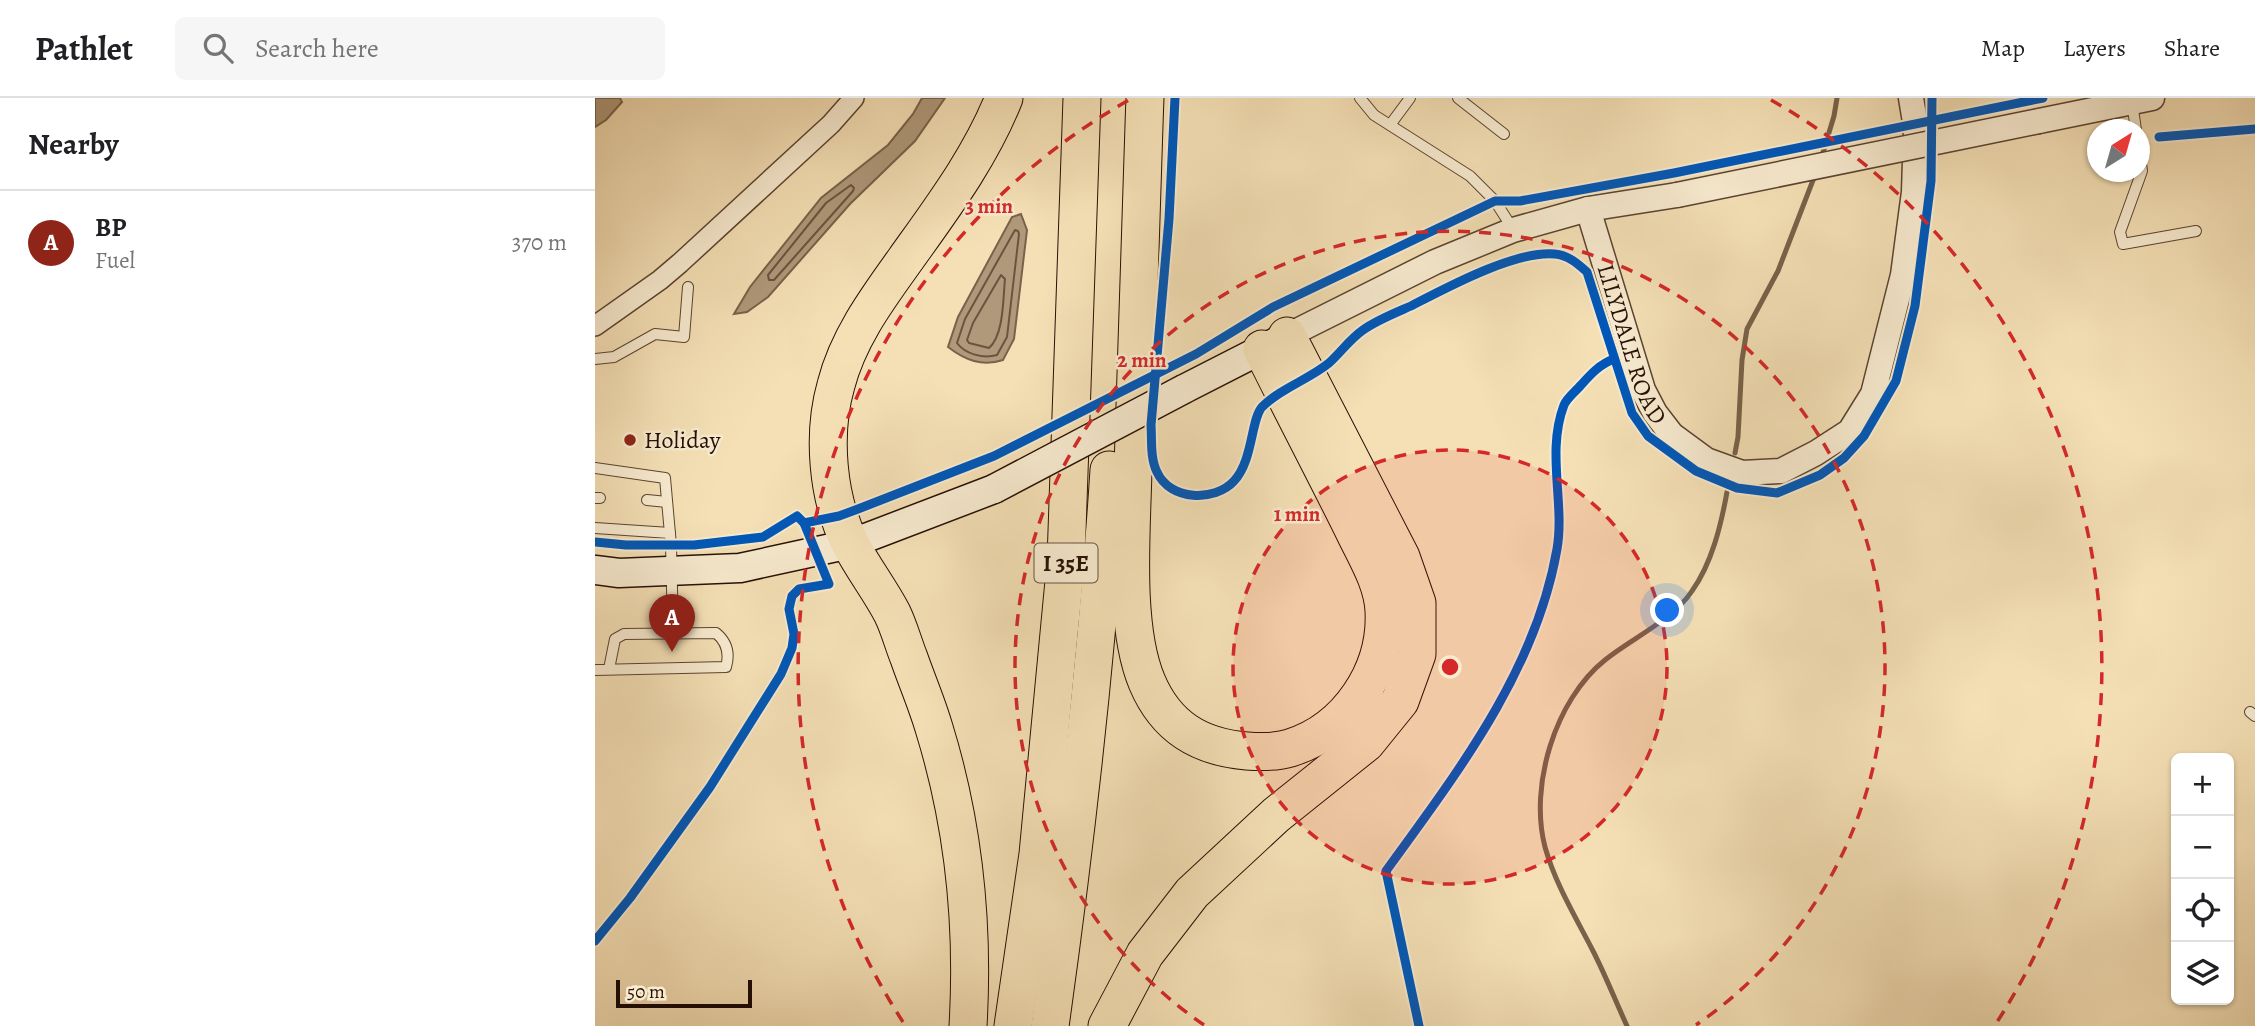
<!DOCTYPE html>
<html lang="en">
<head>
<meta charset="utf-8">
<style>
  :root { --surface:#fff; --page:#f6f6f6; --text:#202124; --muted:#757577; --line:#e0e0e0; --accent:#8f2418 }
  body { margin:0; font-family:Alegreya,serif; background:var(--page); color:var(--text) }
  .controls { position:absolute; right:21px; bottom:21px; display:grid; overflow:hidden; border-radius:10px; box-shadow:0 2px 5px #0004 }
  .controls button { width:63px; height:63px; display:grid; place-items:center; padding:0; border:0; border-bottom:2px solid var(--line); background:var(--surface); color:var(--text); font:35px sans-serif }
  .compass { position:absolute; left:1492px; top:21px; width:63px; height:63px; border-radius:50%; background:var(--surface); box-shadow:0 2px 5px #0004; rotate:37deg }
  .scale { position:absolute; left:21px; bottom:18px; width:136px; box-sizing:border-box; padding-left:7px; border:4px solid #260f05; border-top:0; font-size:19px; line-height:24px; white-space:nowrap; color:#260f05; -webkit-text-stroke:5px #f8ebd0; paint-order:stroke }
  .you { position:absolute; left:1073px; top:513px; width:24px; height:24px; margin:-18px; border:5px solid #fff; border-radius:50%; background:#1a73e8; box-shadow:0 0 0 10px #1a73e833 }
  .badge { display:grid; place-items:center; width:46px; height:46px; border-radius:50%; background:var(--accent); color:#fff; font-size:23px; font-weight:700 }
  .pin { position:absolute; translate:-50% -58px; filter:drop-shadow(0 2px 4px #0008) }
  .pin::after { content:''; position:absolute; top:37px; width:24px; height:21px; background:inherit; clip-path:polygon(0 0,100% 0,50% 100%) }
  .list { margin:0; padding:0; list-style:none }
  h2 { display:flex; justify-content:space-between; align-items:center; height:91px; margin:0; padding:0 28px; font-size:30px }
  h2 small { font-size:23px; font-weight:400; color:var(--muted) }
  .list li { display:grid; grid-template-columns:46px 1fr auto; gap:21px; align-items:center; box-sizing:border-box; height:105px; padding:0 28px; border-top:2px solid var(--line) }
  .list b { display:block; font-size:26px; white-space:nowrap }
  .list p { margin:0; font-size:23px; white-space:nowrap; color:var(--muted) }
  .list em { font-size:23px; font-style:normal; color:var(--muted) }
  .icon { flex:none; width:38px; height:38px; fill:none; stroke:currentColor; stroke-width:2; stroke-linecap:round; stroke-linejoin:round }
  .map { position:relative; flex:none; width:1660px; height:928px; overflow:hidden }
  header { display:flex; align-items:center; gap:42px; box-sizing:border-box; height:98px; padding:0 35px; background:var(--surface); border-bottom:2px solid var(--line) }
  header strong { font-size:33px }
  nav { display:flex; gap:38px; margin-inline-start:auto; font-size:24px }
  .search { width:490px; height:63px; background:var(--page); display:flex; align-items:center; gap:18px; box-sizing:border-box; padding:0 24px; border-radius:10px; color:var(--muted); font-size:26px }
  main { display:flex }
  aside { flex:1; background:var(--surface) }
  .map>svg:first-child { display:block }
  .water { fill:#af997a; stroke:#78624b; stroke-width:2 }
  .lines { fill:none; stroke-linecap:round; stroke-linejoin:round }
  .shore { stroke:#6a5440; stroke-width:2 }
  .stream { stroke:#78624b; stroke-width:5 }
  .service-casing { stroke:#5a4331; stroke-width:12 }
  .minor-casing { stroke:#5a4331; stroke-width:22 }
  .tertiary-casing { stroke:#5a4331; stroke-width:27 }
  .secondary-casing { stroke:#260f05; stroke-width:31 }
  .motorway-casing { stroke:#260f05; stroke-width:39 }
  .service { stroke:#f8ebd0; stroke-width:10 }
  .minor { stroke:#f8ebd0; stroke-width:19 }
  .tertiary { stroke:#f8ebd0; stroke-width:24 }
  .secondary { stroke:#f8ebd0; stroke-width:28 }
  .motorway { stroke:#f5e0b6; stroke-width:37 }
  .tertiary-bridge-casing { stroke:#5a4331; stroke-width:27; stroke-linecap:butt }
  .secondary-bridge-casing { stroke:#260f05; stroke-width:31; stroke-linecap:butt }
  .tertiary-bridge { stroke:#f8ebd0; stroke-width:24 }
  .secondary-bridge { stroke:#f8ebd0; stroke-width:28 }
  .cycleway-casing { stroke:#f8ebd0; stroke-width:13 }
  .cycleway { stroke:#0057b8; stroke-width:9 }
  .ring { fill:none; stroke:#d62828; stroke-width:3.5; stroke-dasharray:12 9 }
  .poi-dot { fill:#8f2418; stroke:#f8ebd0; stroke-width:2.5 }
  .labels { text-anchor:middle; stroke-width:5; stroke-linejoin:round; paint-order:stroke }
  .shield { fill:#f8ebd0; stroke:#655142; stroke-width:2 }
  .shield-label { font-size:23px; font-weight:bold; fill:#260f05 }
  .street-label { font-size:24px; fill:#260f05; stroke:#f8ebd0 }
  .poi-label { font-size:24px; fill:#260f05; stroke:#f8ebd0; text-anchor:start }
  .centre { fill:#d62828; stroke:#f8ebd0; stroke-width:3.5 }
  .ring-label { font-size:21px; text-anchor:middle; font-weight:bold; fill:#d62828; stroke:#f8ebd0; stroke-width:5; stroke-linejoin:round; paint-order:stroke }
</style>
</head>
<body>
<header>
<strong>Pathlet</strong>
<div class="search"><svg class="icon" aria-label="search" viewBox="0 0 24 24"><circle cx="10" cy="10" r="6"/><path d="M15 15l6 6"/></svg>Search here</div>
<nav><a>Map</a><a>Layers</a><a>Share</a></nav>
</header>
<main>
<aside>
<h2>Nearby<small></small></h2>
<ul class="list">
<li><span class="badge">A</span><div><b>BP</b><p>Fuel</p></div><em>370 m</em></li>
</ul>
</aside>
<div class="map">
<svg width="1660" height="928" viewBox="0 0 1660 928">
  <rect width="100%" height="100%" fill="#f5e0b6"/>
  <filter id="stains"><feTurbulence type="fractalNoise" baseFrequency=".00286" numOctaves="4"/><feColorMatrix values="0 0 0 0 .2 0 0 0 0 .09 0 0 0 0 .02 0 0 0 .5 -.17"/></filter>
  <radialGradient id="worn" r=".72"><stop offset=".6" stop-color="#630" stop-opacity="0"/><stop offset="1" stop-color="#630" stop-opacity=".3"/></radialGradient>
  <g class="water">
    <path d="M 0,0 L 25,0 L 27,4 L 11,22 L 0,29 Z"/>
    <path d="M 327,0 L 350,0 L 320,43 L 255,106 L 173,199 L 152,214 L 139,216 L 155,189 L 226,100 L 293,47 L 318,16 Z"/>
    <path d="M 426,116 L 432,132 L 419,241 L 408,262 C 387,269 370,262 353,249 L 363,219 L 417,119 Z"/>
  </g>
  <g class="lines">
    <g class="shore">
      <path d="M 256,87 L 259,90 L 258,93 L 179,182 L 174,182 L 173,177 L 231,105 Z"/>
      <path d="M 420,132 L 423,133 L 424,136 L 412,239 L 402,257 C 388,261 370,256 362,245 L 370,221 Z"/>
      <path d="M 406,177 L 410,181 C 408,200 409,237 394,250 L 374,245 L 372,242 L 378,225 Z"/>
    </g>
    <g class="stream">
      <path d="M 1226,61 L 1239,18 L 1242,0"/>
      <path d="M 1140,355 L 1143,339 L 1147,262 L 1152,231 L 1183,173 L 1220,77"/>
      <path d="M 1032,928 C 1020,902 1010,876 997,851 C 980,818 960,785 950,749 C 934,688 960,602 1010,562 C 1037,540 1078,522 1097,493 C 1117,465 1126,427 1132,394"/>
    </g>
    <defs>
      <g id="service">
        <path d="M 765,0 L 779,17 L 875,78 L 900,103 L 918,131"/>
        <path d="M 863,0 L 909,36"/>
        <path d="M 1537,4 L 1541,32"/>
        <path d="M 795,27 L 815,0"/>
        <path d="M 1545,58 L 1547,73 L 1525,134 L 1528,146 L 1601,133"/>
        <path d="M 0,261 L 19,259 L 60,236 L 89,239 L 93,189"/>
        <path d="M 0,370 L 70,380 L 76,447 L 78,535"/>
        <path d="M 0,400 L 5,400"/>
        <path d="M 52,402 L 72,404"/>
        <path d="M 0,430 L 75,435"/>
        <path d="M 0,572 L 131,569 C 135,555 132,544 121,535 L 29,536 L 20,541 L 14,571"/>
        <path d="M 1655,614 L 1660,618"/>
      </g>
      <path id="minor" d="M 0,228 L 65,182 L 85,165 L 236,26 L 259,0"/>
      <g id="tertiary">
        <path d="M 1444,23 L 1557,0"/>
        <path id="s1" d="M 993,111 L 1048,292 L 1060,315 L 1077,337 L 1111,362 L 1147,375 L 1186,373 L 1221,355 L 1255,333 L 1278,296 L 1308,177 L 1319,94 L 1321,30 L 1316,0"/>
        <path d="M 692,238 L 840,164 L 918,132 L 993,111 L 1082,97"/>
      </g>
      <g id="secondary">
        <path d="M 589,291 L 683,243"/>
        <path d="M 0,472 L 24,475 L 145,470 L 255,446 L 399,391"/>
      </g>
      <g id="motorway">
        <path d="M 550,0 C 545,123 541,246 538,370 C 537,431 528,527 552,584 C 571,629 604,649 652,653 C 665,654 682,654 695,650 C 753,632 792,573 789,513 C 788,485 771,458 759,433 C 729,372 697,312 667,251"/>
        <path d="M 373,928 C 379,826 369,727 339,630 C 332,606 322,583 314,560 C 308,545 304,529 297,515 C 285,492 268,470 256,447 C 232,401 227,336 241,287 C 253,240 282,201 310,162 C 347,110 385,60 409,0"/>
        <path d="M 418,928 L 443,756 L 471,462 L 487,0"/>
        <path d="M 455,928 C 481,743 502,558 514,372"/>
        <path d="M 512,928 L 550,856 L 597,795 L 681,717 L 771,645 L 805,603 L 822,556 L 822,505 L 806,459 L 692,238"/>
      </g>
    </defs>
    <use href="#service" class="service-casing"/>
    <use href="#minor" class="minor-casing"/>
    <use href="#tertiary" class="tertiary-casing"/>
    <use href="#secondary" class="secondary-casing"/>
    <use href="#motorway" class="motorway-casing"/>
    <use href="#service" class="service"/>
    <use href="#minor" class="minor"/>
    <use href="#tertiary" class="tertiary"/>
    <use href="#secondary" class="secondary"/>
    <use href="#motorway" class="motorway"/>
    <defs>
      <path id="tertiary-bridge" d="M 1082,97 L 1444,23"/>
      <path id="secondary-bridge" d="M 399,391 L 589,291"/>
    </defs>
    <use href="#tertiary-bridge" class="tertiary-bridge-casing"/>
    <use href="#secondary-bridge" class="secondary-bridge-casing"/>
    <use href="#tertiary-bridge" class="tertiary-bridge"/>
    <use href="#secondary-bridge" class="secondary-bridge"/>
    <defs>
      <g id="cycleway">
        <path d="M 580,0 L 574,121 L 556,327 C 557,342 555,360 562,374 C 575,403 620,404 639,383 C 658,363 656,321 667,309 C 686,290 713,282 734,265 C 746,254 755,241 768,232 C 782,222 800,215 816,208 C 851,190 921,152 960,156 C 973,157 983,166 992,174 L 1037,315 L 1053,338 L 1101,373 L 1142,390 L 1182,395 L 1225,377 L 1249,360 L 1269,338 L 1301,283 L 1320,208 L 1336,83 L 1337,0"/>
        <path d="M 1564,39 L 1660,31"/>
        <path d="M 209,425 L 244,418 L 263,411 L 399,358 L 601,256 L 678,209 L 900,103 L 925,103 L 1079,75 L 1448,0"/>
        <path d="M 0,444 L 31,447 L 99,447 L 168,439 L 202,418 L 209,425 L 234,486 L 204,491 L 197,498 L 194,511 L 199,536 L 197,550 L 186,576 L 115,689 L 35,800 L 0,843"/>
        <path d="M 824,928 L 791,773 C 862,675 941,573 962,451 C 970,405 951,354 969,307 C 972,300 981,293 986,287 C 996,276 1005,266 1019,261"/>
      </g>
    </defs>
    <use href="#cycleway" class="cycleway-casing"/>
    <use href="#cycleway" class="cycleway"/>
  </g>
  <circle cx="855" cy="569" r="217" fill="#d62828" fill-opacity=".12"/>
  <g class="ring">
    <circle cx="855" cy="569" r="217"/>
    <path d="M609 927A435 435 0 1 1 1101 927"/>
    <path d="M308 924A652 652 0 0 1 534 2M1176 2A652 652 0 0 1 1402 924"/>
  </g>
  <circle class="poi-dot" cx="35" cy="342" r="7"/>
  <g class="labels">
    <rect class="shield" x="439.5" y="445.5" width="63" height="39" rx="5"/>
    <g class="shield-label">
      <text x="471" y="473">I 35E</text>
    </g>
    <g class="street-label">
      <text dy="8" stroke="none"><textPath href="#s1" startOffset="142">LILYDALE ROAD</textPath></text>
    </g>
    <g class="poi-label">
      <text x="49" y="350">Holiday</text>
    </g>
  </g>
  <circle cx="855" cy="569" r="10" class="centre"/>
  <g class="ring-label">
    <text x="394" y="115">3 min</text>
    <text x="547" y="269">2 min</text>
    <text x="702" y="423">1 min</text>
  </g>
  <rect width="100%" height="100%" filter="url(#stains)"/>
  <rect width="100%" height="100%" fill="url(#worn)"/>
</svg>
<div class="controls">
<button>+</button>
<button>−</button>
<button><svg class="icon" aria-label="locate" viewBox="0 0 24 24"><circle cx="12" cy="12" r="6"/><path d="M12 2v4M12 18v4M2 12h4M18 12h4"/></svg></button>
<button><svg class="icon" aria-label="layers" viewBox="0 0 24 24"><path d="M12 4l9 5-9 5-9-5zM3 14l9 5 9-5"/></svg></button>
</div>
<svg class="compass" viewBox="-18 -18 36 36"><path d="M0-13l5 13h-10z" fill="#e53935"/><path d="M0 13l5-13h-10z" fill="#757577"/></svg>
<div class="scale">50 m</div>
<div class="you"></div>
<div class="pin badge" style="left:77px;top:554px">A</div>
</div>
</main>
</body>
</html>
